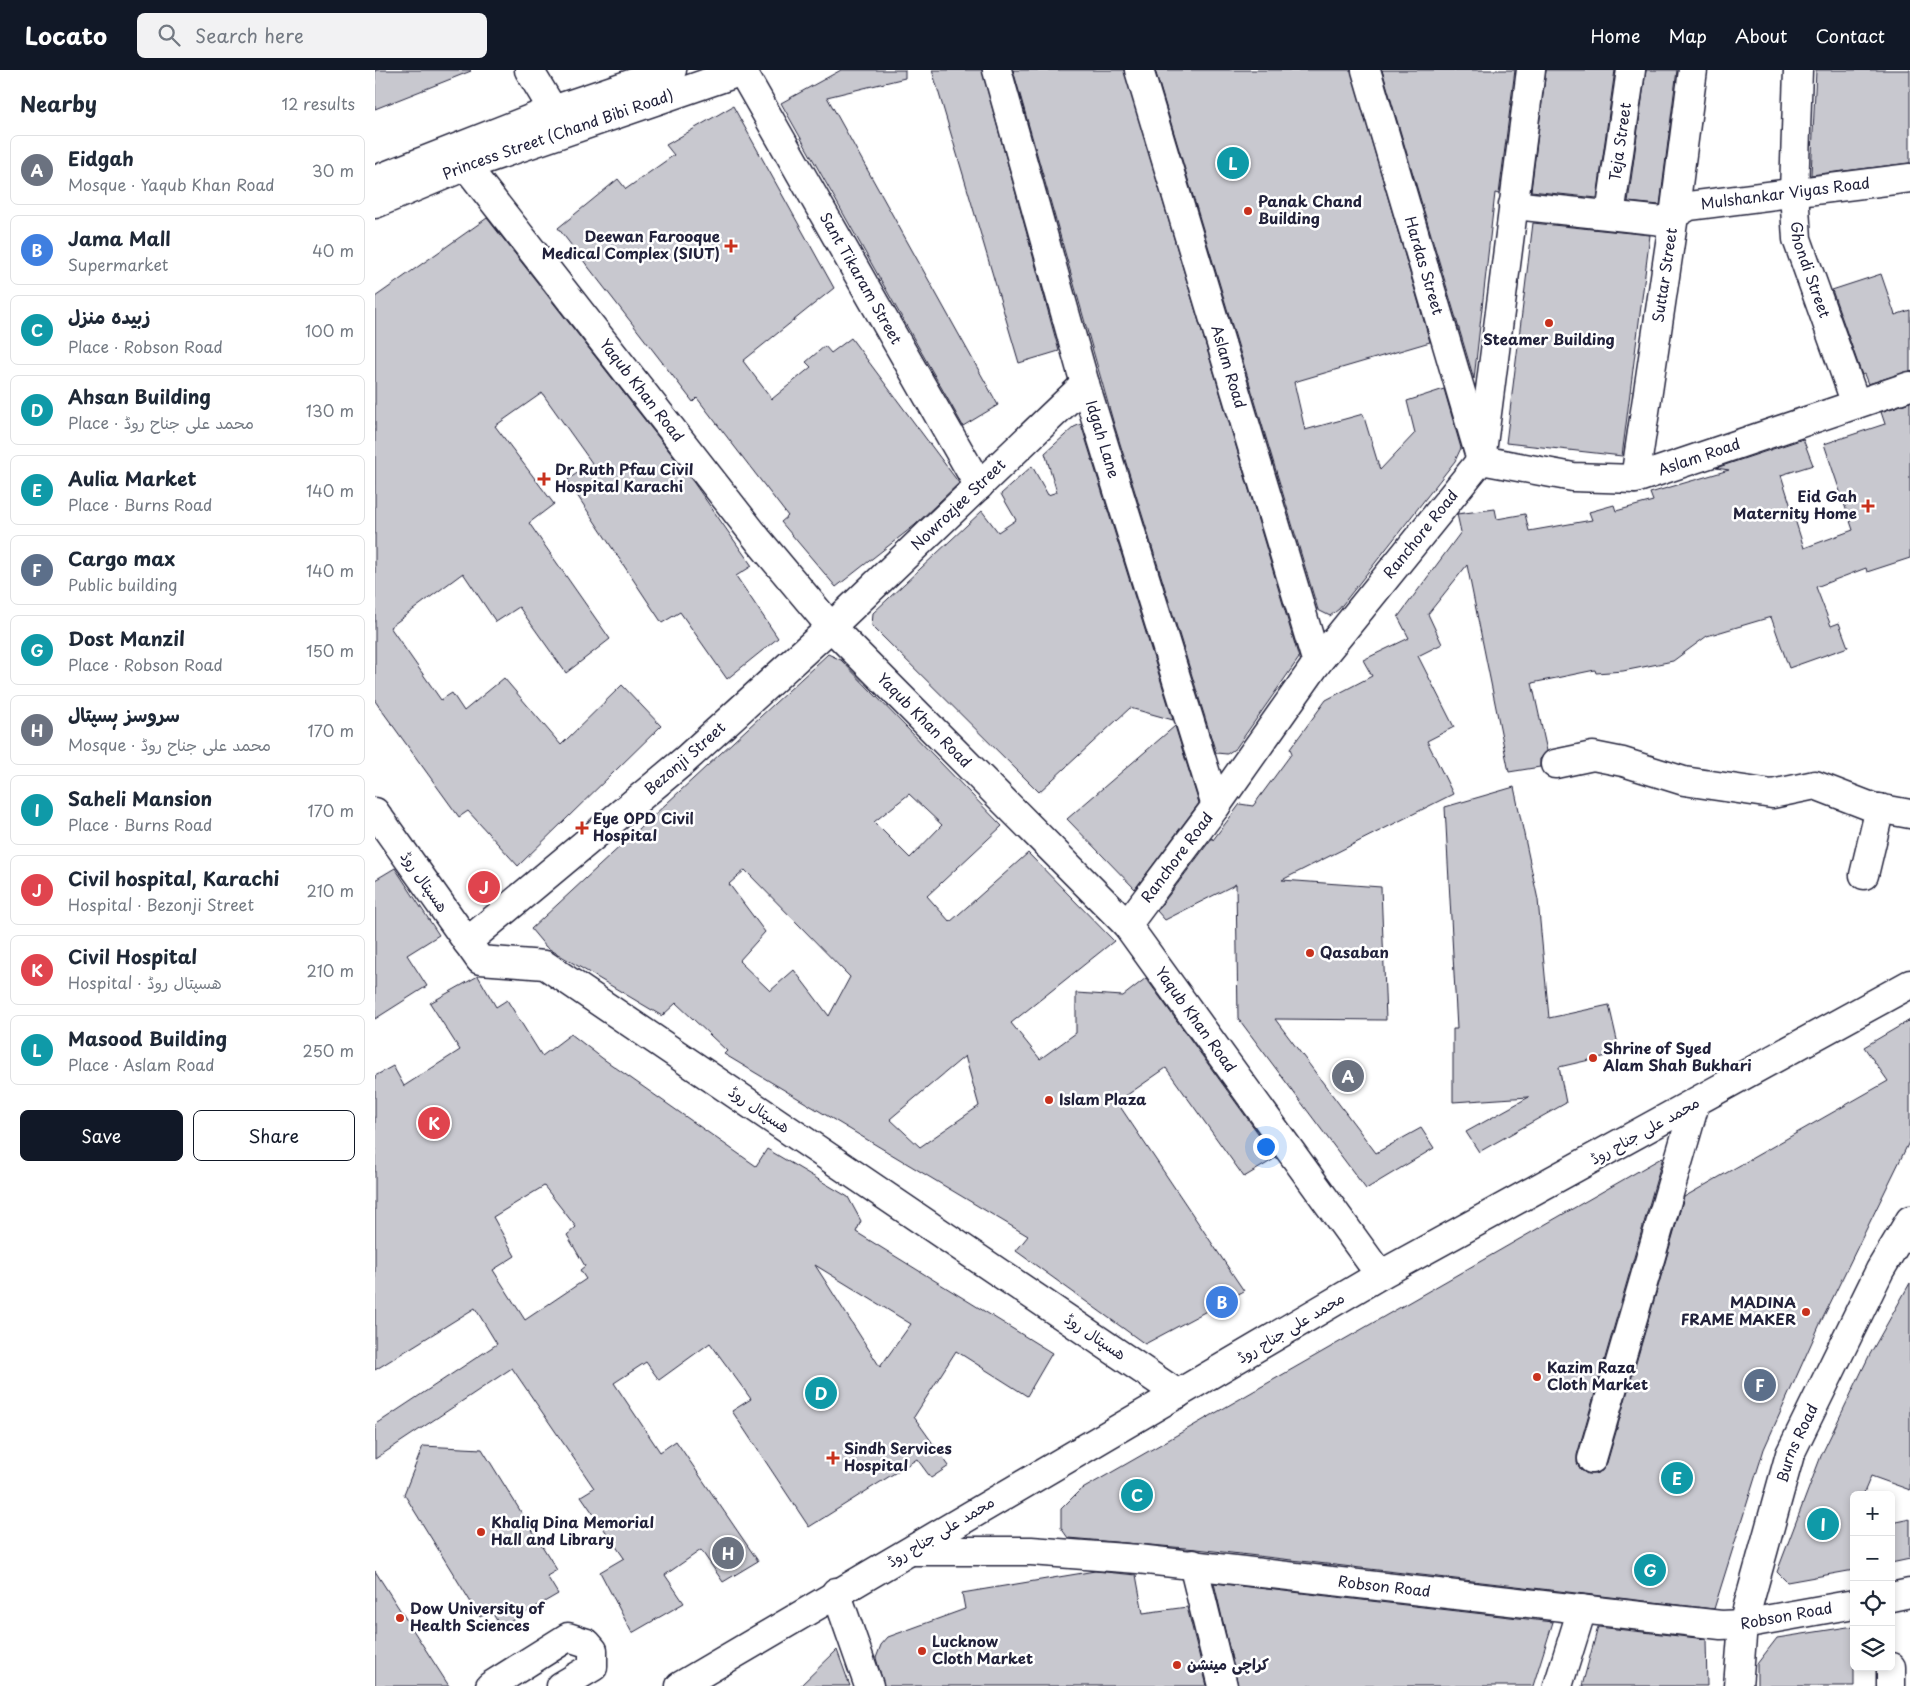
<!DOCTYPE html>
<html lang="en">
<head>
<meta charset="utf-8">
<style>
  :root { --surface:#fff; --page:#f2f2f3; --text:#1f2937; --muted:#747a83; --line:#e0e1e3; --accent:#111827 }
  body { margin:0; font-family:"Playpen Sans","Playpen Sans Arabic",sans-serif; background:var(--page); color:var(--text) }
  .controls { position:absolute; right:15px; bottom:15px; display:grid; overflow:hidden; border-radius:8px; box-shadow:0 2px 8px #0003 }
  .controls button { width:45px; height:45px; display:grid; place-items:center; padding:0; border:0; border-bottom:1px solid var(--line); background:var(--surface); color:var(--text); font:25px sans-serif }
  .you { position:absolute; left:890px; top:1076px; width:18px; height:18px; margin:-12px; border:4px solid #fff; border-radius:50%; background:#1a73e8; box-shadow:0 0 0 8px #1a73e833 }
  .badge { display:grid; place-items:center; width:32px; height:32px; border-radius:50%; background:var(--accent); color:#fff; font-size:16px; font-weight:700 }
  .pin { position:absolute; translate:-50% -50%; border:2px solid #fff; box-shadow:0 1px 5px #0006 }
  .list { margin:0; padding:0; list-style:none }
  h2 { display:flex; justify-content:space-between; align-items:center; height:65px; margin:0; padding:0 20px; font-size:21px }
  h2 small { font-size:16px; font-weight:400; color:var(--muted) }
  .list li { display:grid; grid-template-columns:32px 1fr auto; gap:15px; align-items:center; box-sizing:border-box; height:70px; margin:0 10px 10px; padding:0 10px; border:1px solid var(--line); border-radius:8px }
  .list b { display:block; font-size:19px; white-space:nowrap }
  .list p { margin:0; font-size:16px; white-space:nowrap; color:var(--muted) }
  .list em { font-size:16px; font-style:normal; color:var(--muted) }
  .actions { display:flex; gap:10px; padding:15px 20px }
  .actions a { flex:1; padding:11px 0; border:1px solid var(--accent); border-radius:8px; text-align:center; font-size:18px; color:var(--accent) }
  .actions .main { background:var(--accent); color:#fff }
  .icon { flex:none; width:28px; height:28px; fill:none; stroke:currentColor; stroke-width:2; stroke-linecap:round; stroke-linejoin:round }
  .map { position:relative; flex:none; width:1535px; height:1616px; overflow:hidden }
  header { display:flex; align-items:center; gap:30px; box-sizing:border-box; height:70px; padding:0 25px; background:var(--accent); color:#fff }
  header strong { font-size:24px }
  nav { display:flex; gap:28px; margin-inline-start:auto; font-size:18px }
  .search { width:350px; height:45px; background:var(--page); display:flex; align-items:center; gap:12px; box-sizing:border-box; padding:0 18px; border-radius:8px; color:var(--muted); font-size:19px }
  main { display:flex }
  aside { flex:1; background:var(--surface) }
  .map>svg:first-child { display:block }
  .building { fill:#c8c8cf; stroke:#22223b; fill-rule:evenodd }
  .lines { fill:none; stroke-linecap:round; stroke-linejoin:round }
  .minor-casing { stroke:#22223b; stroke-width:31 }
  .major-casing { stroke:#22223b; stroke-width:31 }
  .highway-casing { stroke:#22223b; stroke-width:31 }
  .minor { stroke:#fff; stroke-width:28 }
  .major { stroke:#fff; stroke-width:28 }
  .highway { stroke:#fff; stroke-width:28 }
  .poi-dot { fill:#c8321e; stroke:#fff; stroke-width:2 }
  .labels { text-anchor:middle; stroke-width:5; stroke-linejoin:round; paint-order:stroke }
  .street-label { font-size:15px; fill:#22223b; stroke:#fff }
  .poi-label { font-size:15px; font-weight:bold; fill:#22223b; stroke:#fff; text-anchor:start }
</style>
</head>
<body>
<header>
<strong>Locato</strong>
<div class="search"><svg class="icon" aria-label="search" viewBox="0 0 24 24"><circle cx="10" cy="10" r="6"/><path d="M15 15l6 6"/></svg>Search here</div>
<nav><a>Home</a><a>Map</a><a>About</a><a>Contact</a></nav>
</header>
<main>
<aside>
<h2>Nearby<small>12 results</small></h2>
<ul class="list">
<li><span class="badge" style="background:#6b7280">A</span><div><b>Eidgah</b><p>Mosque · Yaqub Khan Road</p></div><em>30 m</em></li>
<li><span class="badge" style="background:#3f7fe0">B</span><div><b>Jama Mall</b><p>Supermarket</p></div><em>40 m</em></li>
<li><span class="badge" style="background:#0f9aa8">C</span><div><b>زبیدہ منزل</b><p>Place · Robson Road</p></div><em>100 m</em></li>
<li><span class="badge" style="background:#0f9aa8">D</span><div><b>Ahsan Building</b><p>Place · محمد علی جناح روڈ</p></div><em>130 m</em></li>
<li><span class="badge" style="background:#0f9aa8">E</span><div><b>Aulia Market</b><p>Place · Burns Road</p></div><em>140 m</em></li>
<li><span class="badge" style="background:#5c6f8a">F</span><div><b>Cargo max</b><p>Public building</p></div><em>140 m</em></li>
<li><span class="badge" style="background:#0f9aa8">G</span><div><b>Dost Manzil</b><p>Place · Robson Road</p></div><em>150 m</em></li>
<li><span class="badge" style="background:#6b7280">H</span><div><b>سروسز ہسپتال</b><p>Mosque · محمد علی جناح روڈ</p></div><em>170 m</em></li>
<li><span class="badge" style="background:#0f9aa8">I</span><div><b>Saheli Mansion</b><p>Place · Burns Road</p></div><em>170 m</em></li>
<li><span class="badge" style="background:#e0444e">J</span><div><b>Civil hospital, Karachi</b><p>Hospital · Bezonji Street</p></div><em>210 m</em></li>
<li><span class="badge" style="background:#e0444e">K</span><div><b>Civil Hospital</b><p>Hospital · ھسپتال روڈ</p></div><em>210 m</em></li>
<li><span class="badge" style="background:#0f9aa8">L</span><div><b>Masood Building</b><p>Place · Aslam Road</p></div><em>250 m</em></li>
</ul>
<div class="actions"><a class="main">Save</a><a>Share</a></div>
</aside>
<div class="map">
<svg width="1535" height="1616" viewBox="0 0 1535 1616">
  <rect width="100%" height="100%" fill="#fff"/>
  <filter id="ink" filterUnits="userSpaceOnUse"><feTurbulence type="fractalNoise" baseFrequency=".02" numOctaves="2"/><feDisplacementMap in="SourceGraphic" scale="10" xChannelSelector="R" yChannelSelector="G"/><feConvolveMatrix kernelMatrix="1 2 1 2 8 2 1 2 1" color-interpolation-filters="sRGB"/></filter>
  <g filter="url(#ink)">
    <g class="building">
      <path d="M 0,0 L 95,0 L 96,1 L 0,39 Z"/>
      <path d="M 466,0 L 530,0 L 530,8 L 452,27 L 623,335 L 588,356 L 406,33 Z"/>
      <path d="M 557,0 L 607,0 L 684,281 L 644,293 Z"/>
      <path d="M 638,0 L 749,0 L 924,588 L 861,678 L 852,684 L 841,683 L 738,351 Z"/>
      <path d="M 780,0 L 976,0 L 1055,272 L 919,312 L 930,360 L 988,344 L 1005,400 L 1040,363 L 1032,331 L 1069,319 L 1086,378 L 1080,391 L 964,539 L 955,546 L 943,540 Z"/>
      <path d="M 1007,0 L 1140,0 L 1124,124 L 1120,123 L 1099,309 Z"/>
      <path d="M 1171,0 L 1240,0 L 1222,128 L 1156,121 Z"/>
      <path d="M 1271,0 L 1302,0 L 1285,135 L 1253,132 Z"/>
      <path d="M 1441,0 L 1535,0 L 1535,93 L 1436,105 Z"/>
      <path d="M 358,36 L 459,218 L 368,291 L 397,329 L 436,297 L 431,292 L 450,276 L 456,283 L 476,268 L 584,413 L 540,455 L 461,517 L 406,452 L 413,446 L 322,328 L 318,332 L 183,158 L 243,109 L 251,119 L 299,85 L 291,75 Z"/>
      <path d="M 112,148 L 319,413 L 377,496 L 361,506 L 403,568 L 352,609 L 305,542 L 287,553 L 192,410 L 217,393 L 167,323 L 120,356 L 179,434 L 154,453 L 235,569 L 191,603 L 144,537 L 121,552 L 88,503 L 15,557 L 66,630 L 77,623 L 89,641 L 129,608 L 186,675 L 247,615 L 286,656 L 143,796 L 93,741 L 84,747 L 0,631 L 0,227 Z"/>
      <path d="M 1158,153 L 1275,165 L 1247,386 L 1131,373 Z"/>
      <path d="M 1506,204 L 1520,245 L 1535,240 L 1535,301 L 1493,314 L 1489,304 L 1487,305 L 1457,220 Z"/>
      <path d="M 1535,332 L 1535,488 L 1492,502 L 1491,498 L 1441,517 L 1456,556 L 1464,553 L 1473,577 L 1414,598 L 1396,547 L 1332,566 L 1298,591 L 1248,601 L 1221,603 L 1220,600 L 1157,613 L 1172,681 L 1165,689 L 1165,697 L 1134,702 L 1092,495 L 1053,544 L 1067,574 L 1043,586 L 1079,657 L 1052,671 L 1078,724 L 907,810 L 1006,817 L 1011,950 L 900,949 L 1001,1083 L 1046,1058 L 1059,1078 L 991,1119 L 863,948 L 861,814 L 790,850 L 782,841 L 837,768 L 838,770 L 865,734 L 878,736 L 917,683 L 915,679 L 951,630 L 997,606 L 988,590 L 1034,568 L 1023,547 L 1086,462 L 1082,444 L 1120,439 L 1122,449 L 1150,444 L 1154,461 L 1217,450 L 1214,442 L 1239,435 L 1241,441 L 1278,431 L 1275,423 L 1354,400 L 1341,398 L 1428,369 L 1438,395 L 1406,405 L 1429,478 L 1478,460 L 1449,374 L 1510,354 L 1506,342 Z"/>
      <path d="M 706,354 L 798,650 L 755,638 L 664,722 L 497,556 L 498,543 L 607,441 L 623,462 L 641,450 L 626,424 L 657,396 L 673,425 L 682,422 L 670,383 L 699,357 Z"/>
      <path d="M 453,584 L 466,590 L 627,756 L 552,826 L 575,852 L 653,783 L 739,871 L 636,953 L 665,989 L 701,963 L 701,923 L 748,926 L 771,908 L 901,1088 L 869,1107 L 791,998 L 742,1032 L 869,1221 L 770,1274 L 641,1181 L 653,1166 L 349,984 L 352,981 L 301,933 L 287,946 L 171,877 L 156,859 ZM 534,724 L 567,755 L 535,788 L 499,752 ZM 370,800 L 475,907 L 454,946 L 419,900 L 395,921 L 364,891 L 390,862 L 354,814 ZM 590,986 L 604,1036 L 545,1077 L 515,1049 Z"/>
      <path d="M 800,656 L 824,733 L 760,819 L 692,749 Z"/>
      <path d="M 1139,717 L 1163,830 L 1174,948 L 1234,935 L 1245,983 L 1184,997 L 1191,1033 L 1104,1082 L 1091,1062 L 1154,1027 L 1078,1032 L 1078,959 L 1082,959 L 1070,737 Z"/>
      <path d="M 20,798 L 64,865 L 32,885 L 52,916 L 0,949 L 0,810 Z"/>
      <path d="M 103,906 L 121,937 L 132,930 L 167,986 L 196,964 L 227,988 L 381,1096 L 392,1079 L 473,1127 L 486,1151 L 481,1162 L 677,1283 L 652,1326 L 581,1281 L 539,1347 L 574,1396 L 556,1408 L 542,1389 L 434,1457 L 357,1341 L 376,1329 L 335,1273 L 284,1310 L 271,1292 L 239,1313 L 285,1382 L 301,1371 L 383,1491 L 348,1512 L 326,1480 L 290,1505 L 309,1533 L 257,1563 L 225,1502 L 249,1488 L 206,1426 L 219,1418 L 137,1298 L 0,1389 L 0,1355 L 122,1274 L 100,1238 L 0,1300 L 0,1006 L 18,996 L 29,1016 L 85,980 L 55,933 ZM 169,1116 L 201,1157 L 192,1165 L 210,1196 L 205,1200 L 211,1209 L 150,1250 L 118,1200 L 140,1186 L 118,1147 ZM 440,1195 L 536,1254 L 505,1297 Z"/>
      <path d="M 1535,950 L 1535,1070 L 1445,1254 L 1389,1379 L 1339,1539 L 822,1479 L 693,1468 L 686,1458 L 686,1439 L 704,1421 L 1288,1087 L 1202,1385 L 1202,1393 L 1206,1400 L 1212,1404 L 1220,1404 L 1227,1401 L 1232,1393 L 1309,1127 L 1513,1011 L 1489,977 Z"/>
      <path d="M 1535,1213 L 1535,1420 L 1496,1406 L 1488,1425 L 1479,1425 L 1479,1448 L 1474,1461 L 1479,1460 L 1479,1500 L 1412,1512 L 1402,1502 L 1446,1386 L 1494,1286 Z"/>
      <path d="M 48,1376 L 107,1379 L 182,1500 L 172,1506 L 183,1524 L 126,1557 L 116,1541 L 105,1547 L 29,1424 Z"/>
      <path d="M 1535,1449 L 1535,1489 L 1516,1493 L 1516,1453 Z"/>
      <path d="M 0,1501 L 74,1616 L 0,1616 Z"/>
      <path d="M 720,1501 L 761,1505 L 768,1543 L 812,1537 L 832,1616 L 509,1616 L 501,1588 L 506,1575 L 513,1567 L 590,1539 L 587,1523 Z"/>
      <path d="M 839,1513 L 1178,1552 L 1158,1616 L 863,1616 Z"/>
      <path d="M 1479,1556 L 1479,1616 L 1382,1616 L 1382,1594 L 1402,1568 Z"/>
      <path d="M 1223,1557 L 1331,1569 L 1332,1616 L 1207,1616 Z"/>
      <path d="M 462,1580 L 475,1616 L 425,1616 Z"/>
    </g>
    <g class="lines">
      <defs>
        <g id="minor">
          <path d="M 154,0 L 178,40"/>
          <path id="s1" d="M 622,0 L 710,314 L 841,736"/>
          <path id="s2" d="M 764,0 L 942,593"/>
          <path id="s3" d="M 991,0 L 1106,390 L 1198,407 L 1260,409 L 1535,316"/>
          <path id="s4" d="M 1423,0 L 1419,122 L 1422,169 L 1481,334"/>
          <path id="s5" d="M 367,1 L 604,416"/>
          <path id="s6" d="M 91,96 L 384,471 L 456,557 L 752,855 L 1005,1205"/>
          <path d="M 0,110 L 178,40 L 297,0"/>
          <path id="s7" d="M 0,134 L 91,96 L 370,0"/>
          <path id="s8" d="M 1138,135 L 1288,151 L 1314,136 L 1535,108"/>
          <path id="s9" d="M 1235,145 L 1256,0"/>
          <path id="s10" d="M 1260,409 L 1299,146 L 1318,0"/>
          <path d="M 1180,694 L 1218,686 L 1248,692 L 1309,711 L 1397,724 L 1440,715 L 1497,737 L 1535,744"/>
          <path d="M 0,742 L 105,890 L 170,895 L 803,1324"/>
          <path d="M 1489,805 L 1505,738"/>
          <path id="s11" d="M 752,855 L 841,736 L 942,593 L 1106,390 L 1156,0"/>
          <path id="s12" d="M 92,872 L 310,690 L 456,557 L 710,314"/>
          <path d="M 1217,1389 L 1320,1034"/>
          <path d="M 818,1494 L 848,1616"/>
          <path d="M 461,1522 L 494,1616"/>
          <path d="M 1516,1597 L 1516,1616"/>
          <path d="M 115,1616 L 193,1567 L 212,1573 L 218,1580 L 218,1597 L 186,1616"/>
          <path d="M 1183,1616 L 1207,1539"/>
        </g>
        <g id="major">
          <path id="s13" d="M 537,1481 L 656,1481 L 763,1489 L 1346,1555 L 1368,1554 L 1479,1534"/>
          <path d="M 1516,1527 L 1535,1523"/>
          <path id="s14" d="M 1363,1616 L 1368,1554 L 1415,1384 L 1505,1200 L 1535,1150"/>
        </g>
        <path id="highway" d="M 305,1616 L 1005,1205 L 1535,914"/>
      </defs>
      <use href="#minor" class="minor-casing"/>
      <use href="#major" class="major-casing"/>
      <use href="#highway" class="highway-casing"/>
      <use href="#minor" class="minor"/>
      <use href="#major" class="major"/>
      <use href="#highway" class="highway"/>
    </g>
  </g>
  <g class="poi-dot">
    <circle cx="873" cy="141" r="5"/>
    <path d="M353.5 168.5h5v5h5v5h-5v5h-5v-5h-5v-5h5z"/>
    <circle cx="1174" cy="253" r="5"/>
    <path d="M166.5 401.5h5v5h5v5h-5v5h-5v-5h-5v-5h5z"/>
    <path d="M1490.5 428.5h5v5h5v5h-5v5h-5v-5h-5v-5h5z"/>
    <path d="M204.5 750.5h5v5h5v5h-5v5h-5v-5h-5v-5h5z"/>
    <circle cx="935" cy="883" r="5"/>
    <circle cx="1218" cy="988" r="5"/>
    <circle cx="674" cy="1030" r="5"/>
    <circle cx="1431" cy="1242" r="5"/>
    <circle cx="1162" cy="1307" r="5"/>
    <path d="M455.5 1380.5h5v5h5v5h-5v5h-5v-5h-5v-5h5z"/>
    <circle cx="106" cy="1462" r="5"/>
    <circle cx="25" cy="1548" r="5"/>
    <circle cx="547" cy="1581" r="5"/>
    <circle cx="802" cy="1595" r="5"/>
  </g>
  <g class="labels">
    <g class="street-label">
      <text dy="5" stroke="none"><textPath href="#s7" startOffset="196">Princess Street (Chand Bibi Road)</textPath></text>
      <text dy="5" stroke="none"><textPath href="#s9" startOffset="74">Teja Street</textPath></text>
      <text dy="5" stroke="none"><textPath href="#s8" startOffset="278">Mulshankar Viyas Road</textPath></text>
      <text dy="5" stroke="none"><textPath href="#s3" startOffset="204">Hardas Street</textPath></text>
      <text dy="5" stroke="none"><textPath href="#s4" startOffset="202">Ghondi Street</textPath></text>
      <text dy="5" stroke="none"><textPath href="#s10" startOffset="206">Suttar Street</textPath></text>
      <text dy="5" stroke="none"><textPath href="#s5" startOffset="239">Sant Tikaram Street</textPath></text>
      <text dy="5" stroke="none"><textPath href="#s2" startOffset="310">Aslam Road</textPath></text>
      <text dy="5" stroke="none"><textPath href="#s6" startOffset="285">Yaqub Khan Road</textPath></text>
      <text dy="5" stroke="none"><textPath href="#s1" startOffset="384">Idgah Lane</textPath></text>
      <text dy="5" stroke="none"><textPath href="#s3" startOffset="630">Aslam Road</textPath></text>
      <text dy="5" stroke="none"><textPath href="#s12" startOffset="658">Nowrozjee Street</textPath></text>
      <text dy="5" stroke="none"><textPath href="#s11" startOffset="489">Ranchore Road</textPath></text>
      <text dy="5" stroke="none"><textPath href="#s6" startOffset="720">Yaqub Khan Road</textPath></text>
      <text dy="5" stroke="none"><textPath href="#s12" startOffset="285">Bezonji Street</textPath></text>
      <text dy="5" stroke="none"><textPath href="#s11" startOffset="84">Ranchore Road</textPath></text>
      <text transform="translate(49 812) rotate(55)" y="5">ھسپتال روڈ</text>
      <text dy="5" stroke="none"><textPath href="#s6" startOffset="1125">Yaqub Khan Road</textPath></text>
      <text transform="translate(384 1040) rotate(34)" y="5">ھسپتال روڈ</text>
      <text transform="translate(1270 1061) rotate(-29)" y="5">محمد علی جناح روڈ</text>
      <text transform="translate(916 1258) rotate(-31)" y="5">محمد علی جناح روڈ</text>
      <text transform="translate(720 1267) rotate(34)" y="5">ھسپتال روڈ</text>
      <text dy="5" stroke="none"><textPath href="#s14" startOffset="251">Burns Road</textPath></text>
      <text transform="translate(566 1462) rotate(-31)" y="5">محمد علی جناح روڈ</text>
      <text dy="5" stroke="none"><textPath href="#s13" startOffset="474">Robson Road</textPath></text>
      <text dy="5" stroke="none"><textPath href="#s13" startOffset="879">Robson Road</textPath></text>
    </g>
    <g class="poi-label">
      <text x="883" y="137">Panak Chand<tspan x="883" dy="17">Building</tspan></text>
      <text x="345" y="172" text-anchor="end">Deewan Farooque<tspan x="345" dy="17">Medical Complex (SIUT)</tspan></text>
      <text x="1174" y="275" text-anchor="middle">Steamer Building</text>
      <text x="180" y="405">Dr Ruth Pfau Civil<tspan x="180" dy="17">Hospital Karachi</tspan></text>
      <text x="1482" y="432" text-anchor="end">Eid Gah<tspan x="1482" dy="17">Maternity Home</tspan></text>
      <text x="218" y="754">Eye OPD Civil<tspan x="218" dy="17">Hospital</tspan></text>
      <text x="945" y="888">Qasaban</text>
      <text x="1228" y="984">Shrine of Syed<tspan x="1228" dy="17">Alam Shah Bukhari</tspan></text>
      <text x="684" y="1035">Islam Plaza</text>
      <text x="1421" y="1238" text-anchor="end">MADINA<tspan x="1421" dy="17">FRAME MAKER</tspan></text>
      <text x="1172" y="1303">Kazim Raza<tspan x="1172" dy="17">Cloth Market</tspan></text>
      <text x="469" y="1384">Sindh Services<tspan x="469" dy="17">Hospital</tspan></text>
      <text x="116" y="1458">Khaliq Dina Memorial<tspan x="116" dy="17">Hall and Library</tspan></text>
      <text x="35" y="1544">Dow University of<tspan x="35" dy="17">Health Sciences</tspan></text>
      <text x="557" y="1577">Lucknow<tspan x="557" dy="17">Cloth Market</tspan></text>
      <text x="812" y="1600">کراچی مینشن</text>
    </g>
  </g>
</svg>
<div class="controls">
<button>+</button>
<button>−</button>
<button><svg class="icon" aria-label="locate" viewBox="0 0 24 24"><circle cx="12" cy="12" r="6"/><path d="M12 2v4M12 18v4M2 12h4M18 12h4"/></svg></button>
<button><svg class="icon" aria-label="layers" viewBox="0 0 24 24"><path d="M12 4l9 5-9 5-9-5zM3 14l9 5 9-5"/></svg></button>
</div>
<div class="you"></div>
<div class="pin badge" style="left:973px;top:1006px;background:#6b7280">A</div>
<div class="pin badge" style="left:847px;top:1232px;background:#3f7fe0">B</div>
<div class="pin badge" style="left:762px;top:1425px;background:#0f9aa8">C</div>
<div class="pin badge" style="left:446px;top:1323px;background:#0f9aa8">D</div>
<div class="pin badge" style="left:1302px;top:1408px;background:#0f9aa8">E</div>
<div class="pin badge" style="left:1385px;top:1315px;background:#5c6f8a">F</div>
<div class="pin badge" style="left:1275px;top:1500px;background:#0f9aa8">G</div>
<div class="pin badge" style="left:353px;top:1483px;background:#6b7280">H</div>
<div class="pin badge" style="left:1448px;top:1454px;background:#0f9aa8">I</div>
<div class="pin badge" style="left:109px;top:817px;background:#e0444e">J</div>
<div class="pin badge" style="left:59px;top:1053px;background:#e0444e">K</div>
<div class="pin badge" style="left:858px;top:93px;background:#0f9aa8">L</div>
</div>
</main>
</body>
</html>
